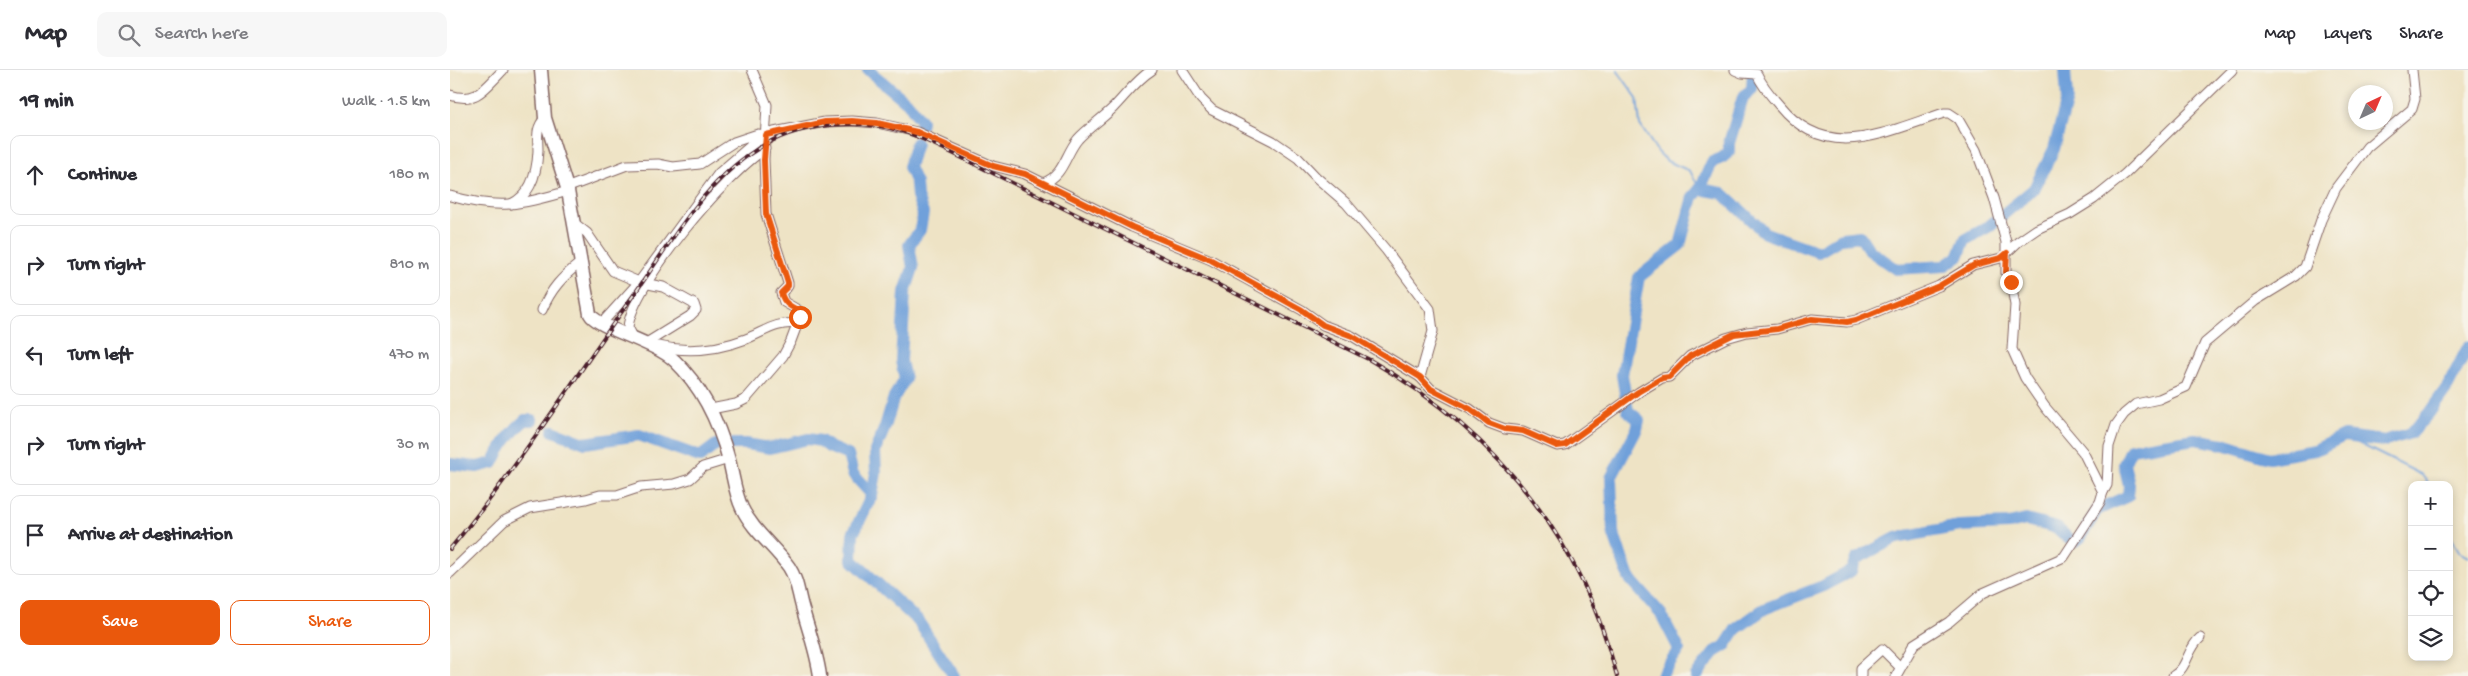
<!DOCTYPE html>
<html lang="en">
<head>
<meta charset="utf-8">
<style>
  :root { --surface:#fff; --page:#f7f7f7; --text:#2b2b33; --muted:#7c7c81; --line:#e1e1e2; --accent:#ea580c }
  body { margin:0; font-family:"Gochi Hand",sans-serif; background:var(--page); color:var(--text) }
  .controls { position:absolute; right:15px; bottom:15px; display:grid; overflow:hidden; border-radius:10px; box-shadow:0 2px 8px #0003 }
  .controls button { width:45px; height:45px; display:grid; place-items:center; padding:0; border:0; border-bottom:1px solid var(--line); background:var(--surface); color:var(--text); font:25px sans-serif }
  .compass { position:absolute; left:1898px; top:15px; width:45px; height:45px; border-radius:50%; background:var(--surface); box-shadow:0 2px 8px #0003; rotate:44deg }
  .stop { position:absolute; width:15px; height:15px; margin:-11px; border:4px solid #ea580c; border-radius:50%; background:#fff }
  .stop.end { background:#ea580c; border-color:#fff; box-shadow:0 1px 5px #0008 }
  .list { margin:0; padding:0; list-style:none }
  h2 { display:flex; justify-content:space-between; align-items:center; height:65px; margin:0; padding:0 20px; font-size:21px }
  h2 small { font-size:16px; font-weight:400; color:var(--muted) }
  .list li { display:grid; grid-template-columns:32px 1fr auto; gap:15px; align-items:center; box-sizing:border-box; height:80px; margin:0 10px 10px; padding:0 10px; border:1px solid var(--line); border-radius:10px }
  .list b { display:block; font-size:19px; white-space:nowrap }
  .list em { font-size:16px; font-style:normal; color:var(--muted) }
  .actions { display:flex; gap:10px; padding:15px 20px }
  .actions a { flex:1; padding:11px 0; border:1px solid var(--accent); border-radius:10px; text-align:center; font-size:18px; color:var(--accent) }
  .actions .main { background:var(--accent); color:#fff }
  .icon { flex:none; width:28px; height:28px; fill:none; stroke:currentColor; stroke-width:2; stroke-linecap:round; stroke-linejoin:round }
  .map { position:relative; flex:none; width:2018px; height:606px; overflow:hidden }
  header { display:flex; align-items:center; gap:30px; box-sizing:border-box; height:70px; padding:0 25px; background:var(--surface); border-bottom:1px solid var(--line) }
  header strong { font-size:24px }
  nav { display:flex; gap:28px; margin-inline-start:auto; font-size:18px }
  .search { width:350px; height:45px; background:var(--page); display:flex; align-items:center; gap:12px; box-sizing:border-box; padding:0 18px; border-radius:10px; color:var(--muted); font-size:19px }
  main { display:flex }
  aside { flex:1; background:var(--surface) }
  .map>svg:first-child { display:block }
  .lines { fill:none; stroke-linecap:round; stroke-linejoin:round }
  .stream { stroke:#70a0da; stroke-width:2 }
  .river { stroke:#70a0da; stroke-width:12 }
  .street-casing { stroke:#836461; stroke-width:11 }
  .secondary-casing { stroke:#836461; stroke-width:15 }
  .street { stroke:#fff; stroke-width:9 }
  .secondary { stroke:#fff; stroke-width:12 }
  .rail-casing { stroke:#4a1f2b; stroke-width:4 }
  .rail { stroke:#f7f3e8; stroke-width:2; stroke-dasharray:5.5; stroke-linecap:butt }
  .route { stroke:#ea580c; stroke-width:6 }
</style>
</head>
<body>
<header>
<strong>Map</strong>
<div class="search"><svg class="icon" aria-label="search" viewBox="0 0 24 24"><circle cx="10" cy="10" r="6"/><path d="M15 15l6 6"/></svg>Search here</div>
<nav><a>Map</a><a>Layers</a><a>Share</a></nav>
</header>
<main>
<aside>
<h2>19 min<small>Walk · 1.5 km</small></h2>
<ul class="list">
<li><svg class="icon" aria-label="ahead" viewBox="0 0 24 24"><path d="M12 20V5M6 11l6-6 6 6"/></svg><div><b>Continue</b></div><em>180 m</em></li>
<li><svg class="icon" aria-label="right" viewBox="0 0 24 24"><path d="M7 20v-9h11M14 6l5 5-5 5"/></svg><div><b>Turn right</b></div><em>810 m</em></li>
<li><svg class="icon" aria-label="left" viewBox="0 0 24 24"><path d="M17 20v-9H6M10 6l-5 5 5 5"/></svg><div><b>Turn left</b></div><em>470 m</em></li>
<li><svg class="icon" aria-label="right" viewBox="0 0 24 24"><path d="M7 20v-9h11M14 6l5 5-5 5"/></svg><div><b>Turn right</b></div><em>30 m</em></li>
<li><svg class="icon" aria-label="arrive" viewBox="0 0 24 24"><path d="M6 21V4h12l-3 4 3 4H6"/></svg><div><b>Arrive at destination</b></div></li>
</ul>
<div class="actions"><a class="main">Save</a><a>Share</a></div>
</aside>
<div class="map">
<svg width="2018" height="606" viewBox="0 0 2018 606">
  <rect width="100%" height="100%" fill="#f7f3e8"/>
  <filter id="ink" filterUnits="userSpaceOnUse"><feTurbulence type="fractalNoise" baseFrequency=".02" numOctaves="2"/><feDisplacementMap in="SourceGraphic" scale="10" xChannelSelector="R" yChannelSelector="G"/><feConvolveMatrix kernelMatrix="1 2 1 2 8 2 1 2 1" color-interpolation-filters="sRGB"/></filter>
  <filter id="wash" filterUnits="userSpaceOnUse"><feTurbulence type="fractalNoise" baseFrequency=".0096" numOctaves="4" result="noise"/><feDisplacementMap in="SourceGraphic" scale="20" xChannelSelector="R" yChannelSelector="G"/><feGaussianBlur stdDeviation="1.12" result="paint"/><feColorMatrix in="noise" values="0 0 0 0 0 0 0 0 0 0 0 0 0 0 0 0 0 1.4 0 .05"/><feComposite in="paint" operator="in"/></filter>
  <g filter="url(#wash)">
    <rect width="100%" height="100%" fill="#eee3c5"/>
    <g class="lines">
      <g class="stream">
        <path d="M 1167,0 L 1187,28 L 1190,55 L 1207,81 L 1217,91 L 1240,101 L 1250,119"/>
        <path d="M 1894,366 L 1972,405 L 1979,415"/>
        <path d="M 1999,463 L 2009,482 L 2018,487"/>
      </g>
      <g class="river">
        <path d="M 418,0 L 459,34 L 471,51 L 470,56"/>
        <path d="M 466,73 L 459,97 L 466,113 L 467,127 L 473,143 L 470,160 L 459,175 L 463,198 L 455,222 L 451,291 L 455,309 L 444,327 L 435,357 L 425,381 L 426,403 L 422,425 L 403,464 L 402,490 L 468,551 L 504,606"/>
        <path d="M 1250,119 L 1272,123 L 1315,163 L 1368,182 L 1392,168 L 1410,166 L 1419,180 L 1446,199 L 1494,196 L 1508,187 L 1515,170 L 1538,157 L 1584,119 L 1604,79 L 1617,29 L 1615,0"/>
        <path d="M 103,361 L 135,373 L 189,365 L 250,387 L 266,375 L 271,374 L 296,374 L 320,378 L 358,369 L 371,371 L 379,377 L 398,385 L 403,404 L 422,425"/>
        <path d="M 0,394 L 27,397 L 43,393 C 51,375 60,363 75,350 L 82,350"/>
        <path d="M 1211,606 L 1229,579 L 1211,544 L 1179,508 L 1163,462 L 1161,408 L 1187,359 L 1189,350 L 1178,341 L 1172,305 L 1189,207 L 1230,175 L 1243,127 L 1250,119 L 1262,92 L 1272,88 L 1279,82 L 1279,73 L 1293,27 L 1302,19 L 1303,0"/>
        <path d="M 1246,606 L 1265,582 L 1275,576 L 1286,559 L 1314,539 L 1373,516 L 1401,501 L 1406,489 L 1446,468 L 1510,456 L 1559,454 L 1576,450 L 1607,458 L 1619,469 L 1626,471 L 1631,467 L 1647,440 L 1678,426 L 1679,415 L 1674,394 L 1681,379 L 1745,369 L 1773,374 L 1819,388 L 1865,380 L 1894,366 L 1934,371 L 1961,363 L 1979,343 L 1998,316 L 2018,277"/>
      </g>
    </g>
  </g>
  <g filter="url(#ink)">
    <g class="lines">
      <defs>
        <g id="street">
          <path d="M 732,0 L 751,29 L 762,40 L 823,71 L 848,88 L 867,108 L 896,133 L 936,180 L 980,239 L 983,261 L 970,307"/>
          <path d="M 1285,0 L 1292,3 L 1307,4 C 1312,16 1321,26 1329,35 C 1377,94 1434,62 1494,43 L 1499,43 L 1508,49 L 1526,80 L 1544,128 L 1556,172 L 1556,203 L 1561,213 L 1565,235 L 1562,279 L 1575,308 L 1595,337 L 1633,382 L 1653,422 L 1650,432 L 1614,487 L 1533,523 L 1499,552 L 1464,574 L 1446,606"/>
          <path d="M 0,25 C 27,34 35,18 53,0"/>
          <path d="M 593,113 C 614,106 615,84 628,69 C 638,58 652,49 663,38 C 676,25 686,10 702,0"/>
          <path d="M 116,118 L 177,95 L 208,94 L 223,97 L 250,94 L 284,72 L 308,64 L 316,65"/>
          <path d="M 0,126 C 49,140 71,135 118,121"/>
          <path d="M 61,134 C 81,125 87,102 88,81 C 88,67 85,59 95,48"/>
          <path d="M 123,152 L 137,163 L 163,201 L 189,212 L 213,217 L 244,234 L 246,240 L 240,246 L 198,272"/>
          <path d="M 92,240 C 101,219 112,207 130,193"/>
          <path d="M 151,254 L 189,212 L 269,103 L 304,73 L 324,62 L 375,52 L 402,51 L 427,53 L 467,62 L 543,96 L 575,104 L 682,157 L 761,190 L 852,240 L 873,255 L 902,266 L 970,307 L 981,319 L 1020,339 L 1039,353 L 1055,359 L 1073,361 L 1107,376 L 1115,375 L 1189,322 L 1212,308 L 1219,307 L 1240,286 L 1276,268 L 1297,262 L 1327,259 L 1362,249 L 1397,252 L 1406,250 L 1489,216 L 1523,195 L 1551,188 L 1568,172 L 1587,159 L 1620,144 L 1644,129 L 1675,104 L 1782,0"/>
          <path d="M 183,267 L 178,257 C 183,213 276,104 315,79"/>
          <path d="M 208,276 C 238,283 267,280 296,269 C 314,262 327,251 347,254"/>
          <path d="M 261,339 L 286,334 L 296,329 L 333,286 L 341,271 L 350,247 L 348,240 L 334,232 L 331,223 L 338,216 L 338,213 L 316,144 L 314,89 L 317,35 L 302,0"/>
          <path d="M 1653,422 L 1657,415 L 1659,376 L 1666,355 L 1674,344 L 1686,334 L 1709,329 L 1736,317 L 1755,273 L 1805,231 L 1846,206 L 1855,197 L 1871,150 L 1886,118 L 1917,77 L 1962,39 L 1965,29 L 1962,0"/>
          <path d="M 0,503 L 54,451 L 80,438 L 136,429 L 150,425 L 167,425 L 191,417 L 224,414 L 240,409 L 253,397 L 279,389"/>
          <path d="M 1411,606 L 1411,598 L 1432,579 L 1450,597"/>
          <path d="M 1723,606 C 1738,598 1737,579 1750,568"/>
        </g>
        <path id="secondary" d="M 91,0 L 95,48 L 118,121 L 140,244 C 147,258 206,272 225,291 C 253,318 269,353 279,390 C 283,405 285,424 292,438 C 303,461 324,476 339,497 C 348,511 348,524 353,540 C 359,562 367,583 370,606"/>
      </defs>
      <use href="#street" class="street-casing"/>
      <use href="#secondary" class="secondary-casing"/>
      <use href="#street" class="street"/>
      <use href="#secondary" class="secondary"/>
      <defs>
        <path id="rail" d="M 0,479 C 66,400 121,313 180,230 C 220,175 254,108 316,74 C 354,53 406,49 448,60 C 464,64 479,72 494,79 L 920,290 C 1045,362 1130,465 1167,606"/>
      </defs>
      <use href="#rail" class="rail-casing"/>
      <use href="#rail" class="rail"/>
    </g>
  </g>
  <g class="lines" filter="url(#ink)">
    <path class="route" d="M 350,247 L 348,240 C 339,236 334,233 331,223 L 338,216 L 338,213 L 316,144 L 314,90 L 316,65 L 375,52 L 402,51 L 427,53 L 467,62 L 543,96 L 575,104 L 682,157 L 761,190 L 852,240 L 873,255 L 902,266 L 970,307 L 981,319 L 1020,339 L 1039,353 L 1055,359 L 1073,361 L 1107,376 L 1115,375 L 1188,322 L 1212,308 L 1219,307 L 1240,286 L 1284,264 L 1327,259 L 1362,249 L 1397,252 L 1406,250 L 1489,216 L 1524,195 L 1551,188 L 1557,183 L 1556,202 L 1561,212"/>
  </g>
</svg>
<div class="controls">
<button>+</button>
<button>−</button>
<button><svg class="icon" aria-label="locate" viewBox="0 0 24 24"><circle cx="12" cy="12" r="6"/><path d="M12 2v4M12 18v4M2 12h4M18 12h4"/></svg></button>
<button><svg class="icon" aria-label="layers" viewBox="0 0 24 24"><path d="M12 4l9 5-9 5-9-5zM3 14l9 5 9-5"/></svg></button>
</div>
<svg class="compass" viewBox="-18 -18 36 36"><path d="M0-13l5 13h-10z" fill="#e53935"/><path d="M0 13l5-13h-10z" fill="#7c7c81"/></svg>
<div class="stop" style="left:350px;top:247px"></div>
<div class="stop end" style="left:1561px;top:212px"></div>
</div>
</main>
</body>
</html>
